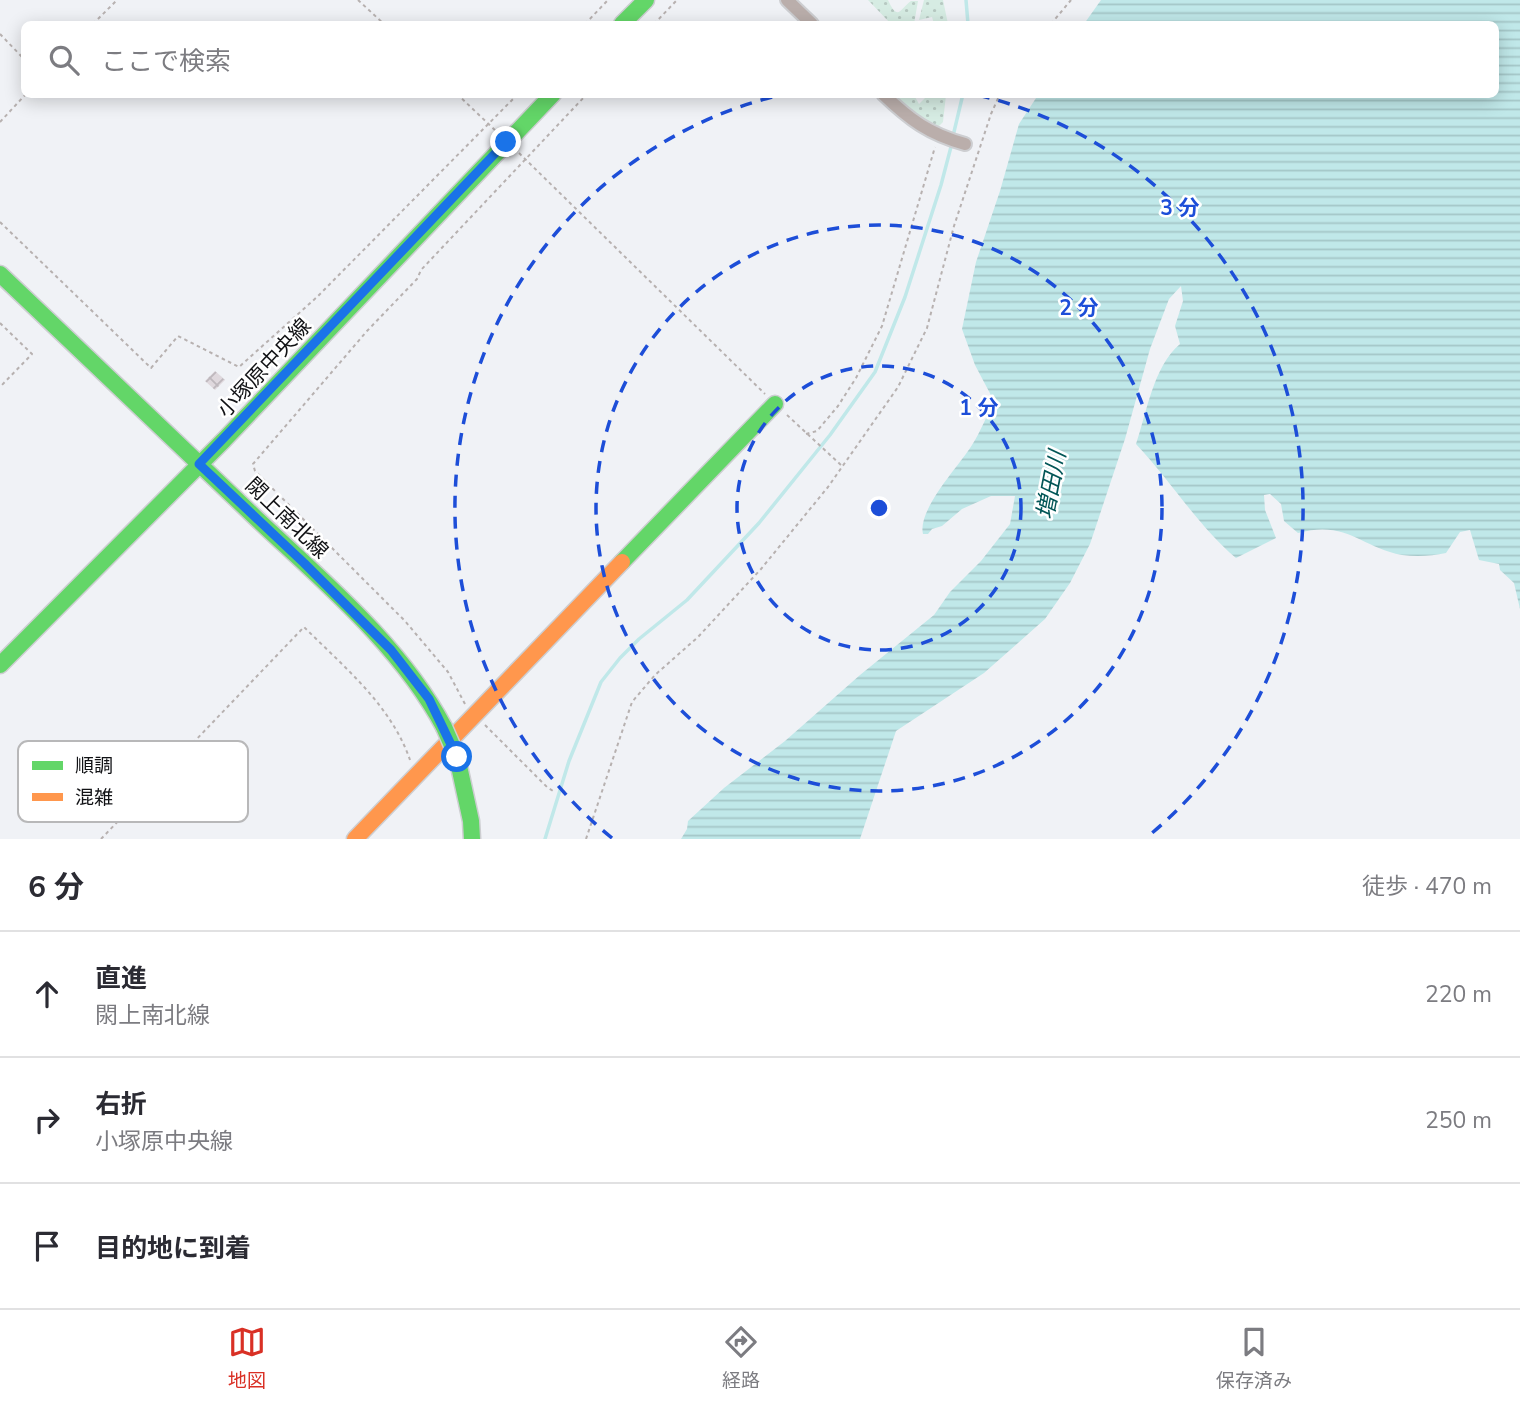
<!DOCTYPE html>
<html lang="ja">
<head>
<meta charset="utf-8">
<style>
  :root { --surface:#fff; --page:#f7f7f7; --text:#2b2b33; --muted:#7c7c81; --line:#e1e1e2; --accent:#d93025 }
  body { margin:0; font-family:"Nunito Sans","Noto Sans JP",sans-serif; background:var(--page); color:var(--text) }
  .stop { position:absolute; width:21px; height:21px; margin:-16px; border:5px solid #1a73e8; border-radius:50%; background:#fff }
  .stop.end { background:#1a73e8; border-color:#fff; box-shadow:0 2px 7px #0008 }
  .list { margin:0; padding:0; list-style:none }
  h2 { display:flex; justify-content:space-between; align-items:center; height:91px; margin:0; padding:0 28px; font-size:30px }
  h2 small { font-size:23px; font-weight:400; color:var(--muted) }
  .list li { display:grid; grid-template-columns:46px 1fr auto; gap:21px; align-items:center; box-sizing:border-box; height:126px; padding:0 28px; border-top:2px solid var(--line) }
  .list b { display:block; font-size:26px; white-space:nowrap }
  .list p { margin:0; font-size:23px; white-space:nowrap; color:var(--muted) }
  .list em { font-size:23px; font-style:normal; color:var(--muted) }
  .icon { flex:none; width:38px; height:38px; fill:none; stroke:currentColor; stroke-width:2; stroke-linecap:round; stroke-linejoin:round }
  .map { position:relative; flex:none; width:1520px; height:839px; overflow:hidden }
  .search { position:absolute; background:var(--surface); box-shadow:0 4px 18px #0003; left:21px; right:21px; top:21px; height:77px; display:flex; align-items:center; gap:18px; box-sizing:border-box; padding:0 24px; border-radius:10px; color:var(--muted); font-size:26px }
  .sheet { height:469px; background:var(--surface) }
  nav { display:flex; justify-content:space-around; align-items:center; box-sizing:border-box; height:98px; border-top:2px solid var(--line); background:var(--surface); font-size:19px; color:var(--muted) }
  nav a { display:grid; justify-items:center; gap:4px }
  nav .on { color:var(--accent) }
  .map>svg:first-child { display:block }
  .grass { fill:url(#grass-dots) }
  .water { fill:url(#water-rules) }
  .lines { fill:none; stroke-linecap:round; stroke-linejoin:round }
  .stream { stroke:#c0e8e9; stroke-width:3.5 }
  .building { fill:url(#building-cross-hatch) }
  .street-casing { stroke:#cdced1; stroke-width:16 }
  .fast-casing { stroke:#cdced1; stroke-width:19 }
  .slow-casing { stroke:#cdced1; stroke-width:19 }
  .path { stroke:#b7b1b0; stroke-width:2; stroke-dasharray:3.5 3.5; stroke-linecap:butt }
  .street { stroke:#baaeab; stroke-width:12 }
  .fast { stroke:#63d668; stroke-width:16 }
  .slow { stroke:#ff974d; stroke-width:16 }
  .fast-bridge-casing { stroke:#cdced1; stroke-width:19; stroke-linecap:butt }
  .fast-bridge { stroke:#63d668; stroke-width:16 }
  .route { stroke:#1a73e8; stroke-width:9 }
  .ring { fill:none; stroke:#1d4ed8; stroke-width:3.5; stroke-dasharray:12 9 }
  .labels { text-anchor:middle; stroke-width:5; stroke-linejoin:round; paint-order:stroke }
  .street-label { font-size:21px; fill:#111215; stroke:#fff }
  .water-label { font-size:23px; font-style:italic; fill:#025657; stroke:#fff }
  .key { fill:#fff; stroke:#b8b8b9; stroke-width:2 }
  .key-label { font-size:19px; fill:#111215 }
  .centre { fill:#1d4ed8; stroke:#fff; stroke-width:3.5 }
  .ring-label { font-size:21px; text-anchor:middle; font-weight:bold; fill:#1d4ed8; stroke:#fff; stroke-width:5; stroke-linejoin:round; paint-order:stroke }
</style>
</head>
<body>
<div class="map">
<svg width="1520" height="839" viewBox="0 0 1520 839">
  <defs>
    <pattern id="grass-dots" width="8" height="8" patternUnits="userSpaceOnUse" patternTransform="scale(1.75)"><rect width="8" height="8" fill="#d6ece3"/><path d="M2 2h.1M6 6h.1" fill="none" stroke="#b7c9c2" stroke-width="1.8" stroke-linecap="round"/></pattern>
    <pattern id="water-rules" width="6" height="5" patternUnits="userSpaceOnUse" patternTransform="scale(1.75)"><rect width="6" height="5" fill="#c0e8e9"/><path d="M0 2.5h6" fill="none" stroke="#a4c6c7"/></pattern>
    <pattern id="building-cross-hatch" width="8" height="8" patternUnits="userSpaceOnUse" patternTransform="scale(1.75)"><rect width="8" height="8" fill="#dfd8dd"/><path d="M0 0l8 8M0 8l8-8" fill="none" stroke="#beb8bd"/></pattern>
  </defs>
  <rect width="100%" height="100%" fill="#f0f2f6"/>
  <g class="grass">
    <path d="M 868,0 L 888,0 C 898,22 900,9 911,1 L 918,1 L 914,24 L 891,24 Z"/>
    <path d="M 924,0 L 943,0 L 948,24 L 934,24 L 932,17 L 919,20 Z"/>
    <path d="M 900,95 L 914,95 L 919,104 L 928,95 L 946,95 L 943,122 L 938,127 L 935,127 L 905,107 L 897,97 Z"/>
  </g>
  <path class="water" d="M 1101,0 L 1520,0 L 1520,609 L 1514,583 L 1500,570 L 1499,564 L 1479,560 L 1470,530 L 1460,532 L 1446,553 C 1432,556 1417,557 1402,555 C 1360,547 1347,520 1298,533 L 1284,521 L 1281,504 L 1270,494 L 1264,495 L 1265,510 L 1276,538 L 1236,558 C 1198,526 1171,481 1136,444 C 1147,412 1153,367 1180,344 L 1175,326 L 1183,301 L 1181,286 L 1169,299 L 1150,349 L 1125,439 L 1090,544 L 1070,583 L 1045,619 L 984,673 L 896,731 L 860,839 L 681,839 L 687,829 L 688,821 L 724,788 L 785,741 L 860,675 L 934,615 L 950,592 L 981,561 L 1010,524 L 1015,496 L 991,496 L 962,509 L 942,526 L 932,529 L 928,534 L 923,534 C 917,510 959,466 972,445 C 981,431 987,415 994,401 L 975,365 L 962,329 L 976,262 L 1000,191 L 1019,124 L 1038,95 L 1496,94 L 1496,24 L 1084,24 Z"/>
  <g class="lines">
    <g class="stream">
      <path d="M 966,0 L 968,24"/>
      <path d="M 953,136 L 963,94"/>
      <path d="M 545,839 L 569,761 L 601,682 L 620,658 L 639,639 L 687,600 L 759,523 L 830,435 L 875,372 L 905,297 L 941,185 L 952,143"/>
    </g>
  </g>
  <path class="building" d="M 215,371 L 225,380 L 215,390 L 205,381 Z"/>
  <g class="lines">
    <defs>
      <g id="street">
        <path d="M 787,0 L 812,24"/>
        <path d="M 883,94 C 910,120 929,134 965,144"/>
      </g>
      <g id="fast">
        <path d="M 622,24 L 646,0"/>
        <path d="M 0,274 C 86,356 172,437 257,519 C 324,582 401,646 444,727"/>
        <path d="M 622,562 L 775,404"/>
        <path d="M 0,665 L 224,440 L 553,94"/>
        <path d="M 457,757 L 471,821 L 472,839"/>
      </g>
      <path id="slow" d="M 355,839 L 622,562"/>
    </defs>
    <use href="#street" class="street-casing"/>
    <use href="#fast" class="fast-casing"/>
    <use href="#slow" class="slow-casing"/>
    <g class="path">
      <path d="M 358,0 L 384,24"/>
      <path d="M 93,24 L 117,0"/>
      <path d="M 585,24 L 608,0"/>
      <path d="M 654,24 L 677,0"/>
      <path d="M 1051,24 L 1071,0"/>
      <path d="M 0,34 L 24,59"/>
      <path d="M 457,94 L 497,132"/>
      <path d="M 0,122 L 26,94"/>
      <path d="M 519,153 L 765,394"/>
      <path d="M 0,222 L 151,368 L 178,336 L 239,367 L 317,297 L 518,94"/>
      <path d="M 0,323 L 32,354 L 0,387"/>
      <path d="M 787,415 L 842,466"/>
      <path d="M 806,434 L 817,431 L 838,406 L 856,378 L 882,326 L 935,147"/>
      <path d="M 465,704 L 448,672 L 405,621 L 255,471 L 253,464 L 367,331 L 417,279 L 421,270 L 587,94"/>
      <path d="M 485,725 L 547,787 L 553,791"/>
      <path d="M 101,839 L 304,627 C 344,667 391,705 410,760"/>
      <path d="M 586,839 L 632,702 L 655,675 L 698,637 L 761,569 L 828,487 L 898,387 L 927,328 L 954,226 L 991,114 L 1000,94"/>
    </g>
    <use href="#street" class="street"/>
    <use href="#fast" class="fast"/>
    <use href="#slow" class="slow"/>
    <defs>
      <path id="fast-bridge" d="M 444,727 L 457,757"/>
    </defs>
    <use href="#fast-bridge" class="fast-bridge-casing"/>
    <use href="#fast-bridge" class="fast-bridge"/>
  </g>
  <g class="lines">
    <path class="route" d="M 457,757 L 429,699 L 391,650 L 304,563 L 199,464 L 506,142"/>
  </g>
  <g class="ring">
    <circle cx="879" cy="508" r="142"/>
    <circle cx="879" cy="508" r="283"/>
    <path d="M612 838A425 425 0 0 1 780 95M978 95A425 425 0 0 1 1146 838"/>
  </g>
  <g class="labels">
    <g class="street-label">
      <text transform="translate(264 368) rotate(-47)" y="7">小塚原中央線</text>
      <text transform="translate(287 518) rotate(44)" y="7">閖上南北線</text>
    </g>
    <g class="water-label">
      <text transform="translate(1051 485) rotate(-79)" y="8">増田川</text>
    </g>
  </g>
  <rect x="18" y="741" width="230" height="81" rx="10" class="key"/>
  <rect x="32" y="761" width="31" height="9" fill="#63d668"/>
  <rect x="32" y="793" width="31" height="8" fill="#ff974d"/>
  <g class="key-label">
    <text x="75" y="772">順調</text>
    <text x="75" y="804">混雑</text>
  </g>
  <circle cx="879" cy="508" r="10" class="centre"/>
  <g class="ring-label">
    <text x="1180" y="215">3 分</text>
    <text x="1079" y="315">2 分</text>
    <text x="979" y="415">1 分</text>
  </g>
</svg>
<div class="stop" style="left:457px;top:757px"></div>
<div class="stop end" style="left:506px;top:142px"></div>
<div class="search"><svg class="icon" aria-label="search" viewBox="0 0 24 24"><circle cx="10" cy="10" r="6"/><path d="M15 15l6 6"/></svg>ここで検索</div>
</div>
<section class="sheet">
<h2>6 分<small>徒歩 · 470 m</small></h2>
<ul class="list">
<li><svg class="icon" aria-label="ahead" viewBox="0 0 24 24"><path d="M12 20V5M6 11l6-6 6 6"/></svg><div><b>直進</b><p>閖上南北線</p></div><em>220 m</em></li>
<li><svg class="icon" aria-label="right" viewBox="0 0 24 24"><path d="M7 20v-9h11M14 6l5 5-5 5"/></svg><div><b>右折</b><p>小塚原中央線</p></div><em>250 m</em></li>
<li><svg class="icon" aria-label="arrive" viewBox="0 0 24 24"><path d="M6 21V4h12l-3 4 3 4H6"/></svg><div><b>目的地に到着</b></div></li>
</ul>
</section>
<nav>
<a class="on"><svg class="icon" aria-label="map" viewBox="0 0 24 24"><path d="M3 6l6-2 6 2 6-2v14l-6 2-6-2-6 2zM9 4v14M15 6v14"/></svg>地図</a>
<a><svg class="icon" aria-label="directions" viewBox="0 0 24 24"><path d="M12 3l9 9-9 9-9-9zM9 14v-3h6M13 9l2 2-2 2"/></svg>経路</a>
<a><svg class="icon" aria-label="saved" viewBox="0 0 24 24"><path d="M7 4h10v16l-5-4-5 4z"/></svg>保存済み</a>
</nav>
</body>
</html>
